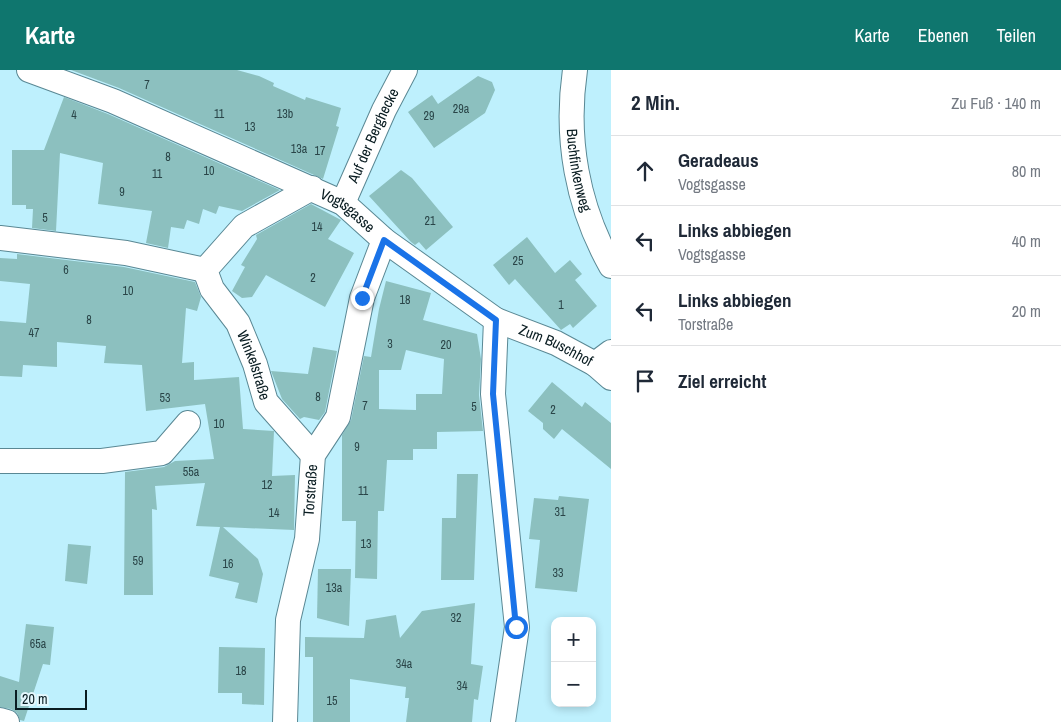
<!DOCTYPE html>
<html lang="de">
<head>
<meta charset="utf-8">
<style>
  :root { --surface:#fff; --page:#f2f2f3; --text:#1f2937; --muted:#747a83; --line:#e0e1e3; --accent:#0f766e }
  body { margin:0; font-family:"Archivo Narrow",sans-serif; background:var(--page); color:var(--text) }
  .controls { position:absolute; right:15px; bottom:15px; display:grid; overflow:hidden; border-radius:10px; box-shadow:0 2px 8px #0003 }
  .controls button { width:45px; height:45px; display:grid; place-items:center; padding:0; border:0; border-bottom:1px solid var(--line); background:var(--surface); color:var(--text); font:25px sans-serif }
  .scale { position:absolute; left:15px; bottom:12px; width:72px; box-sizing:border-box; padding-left:5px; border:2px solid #091c21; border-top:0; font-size:14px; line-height:18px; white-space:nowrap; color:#091c21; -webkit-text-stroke:4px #e4f7fc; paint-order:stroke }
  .stop { position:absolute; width:15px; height:15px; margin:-11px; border:4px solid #1a73e8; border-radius:50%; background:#fff }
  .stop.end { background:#1a73e8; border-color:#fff; box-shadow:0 1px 5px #0008 }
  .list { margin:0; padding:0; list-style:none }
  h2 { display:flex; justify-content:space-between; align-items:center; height:65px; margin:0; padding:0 20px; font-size:21px }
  h2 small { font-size:16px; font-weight:400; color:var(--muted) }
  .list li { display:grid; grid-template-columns:32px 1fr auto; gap:15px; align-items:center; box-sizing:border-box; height:70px; padding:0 20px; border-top:1px solid var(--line) }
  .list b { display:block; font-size:19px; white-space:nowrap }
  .list p { margin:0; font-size:16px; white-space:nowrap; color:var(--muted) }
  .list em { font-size:16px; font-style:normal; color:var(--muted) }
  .icon { flex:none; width:28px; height:28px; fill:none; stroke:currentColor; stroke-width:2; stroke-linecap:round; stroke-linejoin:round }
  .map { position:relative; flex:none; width:611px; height:652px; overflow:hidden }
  header { display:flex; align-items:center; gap:30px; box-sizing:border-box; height:70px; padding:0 25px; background:var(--accent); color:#fff }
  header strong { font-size:24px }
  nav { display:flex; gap:28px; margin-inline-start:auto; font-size:18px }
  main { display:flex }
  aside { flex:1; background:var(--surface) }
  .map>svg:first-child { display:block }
  .building { fill:#8cc0bf; fill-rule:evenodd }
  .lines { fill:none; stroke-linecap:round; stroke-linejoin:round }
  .minor-casing { stroke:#5a8894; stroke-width:26 }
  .minor { stroke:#fff; stroke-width:24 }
  .route { stroke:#1a73e8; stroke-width:6 }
  .labels { text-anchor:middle; stroke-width:4; stroke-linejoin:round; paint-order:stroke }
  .number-label { font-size:12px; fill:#2a4548 }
  .street-label { font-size:15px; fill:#091c21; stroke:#e4f7fc }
</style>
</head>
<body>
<header>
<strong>Karte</strong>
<nav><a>Karte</a><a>Ebenen</a><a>Teilen</a></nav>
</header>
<main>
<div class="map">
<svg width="611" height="652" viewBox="0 0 611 652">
  <rect width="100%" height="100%" fill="#bef0fd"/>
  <g class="building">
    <path d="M 71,0 L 237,0 L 259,6 L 274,13 L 273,16 L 305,30 L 306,27 L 341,38 L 336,56 L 339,57 L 323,109 L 119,18 Z"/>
    <path d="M 478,6 L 492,12 L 495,20 L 485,43 L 434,78 L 408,42 L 432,25 L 438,34 Z"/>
    <path d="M 64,27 L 108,44 L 280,120 L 242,141 L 219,136 L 216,144 L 203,139 L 199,154 L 187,150 L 184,159 L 171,157 L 168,178 L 146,173 L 152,141 L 98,134 L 103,93 L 60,83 L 56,161 L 32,158 L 33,139 L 26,139 L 26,135 L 12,135 L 12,80 L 44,80 Z"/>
    <path d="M 401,100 L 412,108 L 453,157 L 426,180 L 419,172 L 415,175 L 411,172 L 369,126 Z"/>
    <path d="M 311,134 L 341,150 L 328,169 L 354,183 L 325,237 L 266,205 L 252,227 L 242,228 L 232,221 L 245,197 L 241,195 L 257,169 L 256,165 Z"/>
    <path d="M 527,167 L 555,203 L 570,190 L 582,204 L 575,210 L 597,236 L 573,258 L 570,254 L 561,260 L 515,209 L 509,215 L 493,195 Z"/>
    <path d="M 17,184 L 124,197 L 195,212 L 201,227 L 197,241 L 186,238 L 182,293 L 194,292 L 194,310 L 239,307 L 243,359 L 274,361 L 272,406 L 295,405 L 294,460 L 223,457 L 258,489 L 263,504 L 257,533 L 235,528 L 239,513 L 209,506 L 220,457 L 196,456 L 205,413 L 155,416 L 157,440 L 152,439 L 153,525 L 124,525 L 125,402 L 164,397 L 175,391 L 214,389 L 205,334 L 146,341 L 142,295 L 104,293 L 106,276 L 57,272 L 57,297 L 23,295 L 22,307 L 0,306 L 0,251 L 26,253 L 30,214 L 0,211 L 0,188 L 17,189 Z"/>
    <path d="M 386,211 L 431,223 L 423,250 L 477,264 L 481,289 L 479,325 L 483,361 L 437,362 L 437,379 L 413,379 L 413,390 L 387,390 L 384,441 L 378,441 L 377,509 L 355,508 L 356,451 L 342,451 L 342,365 L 351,350 L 364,286 L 371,287 L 379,239 ZM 406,280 L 444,289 L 442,324 L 416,324 L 416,340 L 379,339 L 379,300 L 401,300 Z"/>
    <path d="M 313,277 L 337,281 L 325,342 L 319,350 L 304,347 L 300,349 L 282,329 L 271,301 L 308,304 Z"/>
    <path d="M 552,312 L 582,337 L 585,332 L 611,353 L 611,399 L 562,359 L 554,369 L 543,359 L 543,353 L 528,341 Z"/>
    <path d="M 457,404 L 478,404 L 474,510 L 441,510 L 442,448 L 456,448 Z"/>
    <path d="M 559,426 L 589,429 L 577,522 L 535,518 L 540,470 L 529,469 L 534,428 L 558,430 Z"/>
    <path d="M 68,474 L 91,476 L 87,514 L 65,511 Z"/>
    <path d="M 318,499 L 351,499 L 349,556 L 317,548 Z"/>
    <path d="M 475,533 L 471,594 L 483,596 L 478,630 L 474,629 L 472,652 L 406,652 L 409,628 L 405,628 L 406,617 L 350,609 L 350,652 L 313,652 L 313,587 L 305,587 L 305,567 L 364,568 L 366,550 L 396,545 L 400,568 L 422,541 Z"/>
    <path d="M 26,554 L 54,557 L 50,595 L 43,594 L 24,651 L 20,650 L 17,643 L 11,639 L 0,637 L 0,606 L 19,612 Z"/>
    <path d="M 219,577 L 265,578 L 264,635 L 242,634 L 242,623 L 218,623 Z"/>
  </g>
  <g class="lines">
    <defs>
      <g id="minor">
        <path id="s1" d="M 29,0 L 113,31 L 343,133 L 384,170 L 496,250 L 556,273 L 595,294 L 611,308"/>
        <path id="s2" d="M 575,0 C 565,68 577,136 611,196"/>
        <path id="s3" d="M 312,118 L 244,156 L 205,200 L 212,219 L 238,253 L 255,294 L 266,332 L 313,385"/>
        <path id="s4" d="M 343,133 L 384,40 L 405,0"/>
        <path d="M 0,168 L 126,183 L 205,200"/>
        <path d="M 496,250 L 493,324 L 517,557 L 503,652"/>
        <path d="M 595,294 L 611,282"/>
        <path d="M 0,391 L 102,391 L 162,383 L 188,353"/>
        <path d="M 0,650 L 7,652"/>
        <path id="s5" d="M 285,652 L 288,550 L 307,469 L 313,385 L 338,347 L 362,228 L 384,170"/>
      </g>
    </defs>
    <use href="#minor" class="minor-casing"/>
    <use href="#minor" class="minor"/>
  </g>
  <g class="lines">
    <path class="route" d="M 362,228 L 384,170 L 496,250 L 493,324 L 516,557"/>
  </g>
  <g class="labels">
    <g class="number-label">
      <text x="147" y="19">7</text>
      <text x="461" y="43">29a</text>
      <text x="219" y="48">11</text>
      <text x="285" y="48">13b</text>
      <text x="74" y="49">4</text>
      <text x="429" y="50">29</text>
      <text x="250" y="61">13</text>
      <text x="299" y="83">13a</text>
      <text x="320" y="85">17</text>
      <text x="168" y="91">8</text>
      <text x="209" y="105">10</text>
      <text x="157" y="108">11</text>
      <text x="122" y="126">9</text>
      <text x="45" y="152">5</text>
      <text x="430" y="155">21</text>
      <text x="317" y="161">14</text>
      <text x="518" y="195">25</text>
      <text x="66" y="204">6</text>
      <text x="313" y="212">2</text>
      <text x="128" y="225">10</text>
      <text x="405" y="234">18</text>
      <text x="561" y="239">1</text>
      <text x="89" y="254">8</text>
      <text x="34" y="267">47</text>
      <text x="390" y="278">3</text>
      <text x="446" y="279">20</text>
      <text x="318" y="331">8</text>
      <text x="165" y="332">53</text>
      <text x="365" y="340">7</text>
      <text x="474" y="341">5</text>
      <text x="553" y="344">2</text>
      <text x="219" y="358">10</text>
      <text x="357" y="381">9</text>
      <text x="191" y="406">55a</text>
      <text x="267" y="419">12</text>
      <text x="363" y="425">11</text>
      <text x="560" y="446">31</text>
      <text x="274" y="447">14</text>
      <text x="366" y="478">13</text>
      <text x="138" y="495">59</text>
      <text x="228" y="498">16</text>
      <text x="558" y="507">33</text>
      <text x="334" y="522">13a</text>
      <text x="456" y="552">32</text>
      <text x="38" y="578">65a</text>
      <text x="404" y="598">34a</text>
      <text x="241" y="605">18</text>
      <text x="462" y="620">34</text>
      <text x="332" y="635">15</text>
    </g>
    <g class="street-label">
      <text dy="5" stroke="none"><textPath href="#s4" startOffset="74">Auf der Berghecke</textPath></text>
      <text dy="5" stroke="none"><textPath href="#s2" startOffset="101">Buchfinkenweg</textPath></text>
      <text dy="5" stroke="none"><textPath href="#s1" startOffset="349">Vogtsgasse</textPath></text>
      <text dy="5" stroke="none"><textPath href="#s1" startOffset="599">Zum Buschhof</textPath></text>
      <text dy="5" stroke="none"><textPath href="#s3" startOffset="245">Winkelstraße</textPath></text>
      <text dy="5" stroke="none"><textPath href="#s5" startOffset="234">Torstraße</textPath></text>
    </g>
  </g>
</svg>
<div class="controls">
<button>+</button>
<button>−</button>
</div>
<div class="scale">20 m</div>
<div class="stop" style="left:516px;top:557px"></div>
<div class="stop end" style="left:362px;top:228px"></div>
</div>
<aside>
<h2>2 Min.<small>Zu Fuß · 140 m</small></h2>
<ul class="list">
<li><svg class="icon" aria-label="ahead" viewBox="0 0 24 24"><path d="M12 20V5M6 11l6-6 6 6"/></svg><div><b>Geradeaus</b><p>Vogtsgasse</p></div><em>80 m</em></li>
<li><svg class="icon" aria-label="left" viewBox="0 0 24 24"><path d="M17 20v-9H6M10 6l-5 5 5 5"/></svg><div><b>Links abbiegen</b><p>Vogtsgasse</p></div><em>40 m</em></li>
<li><svg class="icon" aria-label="left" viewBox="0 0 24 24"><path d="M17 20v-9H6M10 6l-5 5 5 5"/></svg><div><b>Links abbiegen</b><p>Torstraße</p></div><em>20 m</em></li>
<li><svg class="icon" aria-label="arrive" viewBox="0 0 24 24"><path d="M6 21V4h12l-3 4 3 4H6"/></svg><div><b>Ziel erreicht</b></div></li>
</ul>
</aside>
</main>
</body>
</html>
